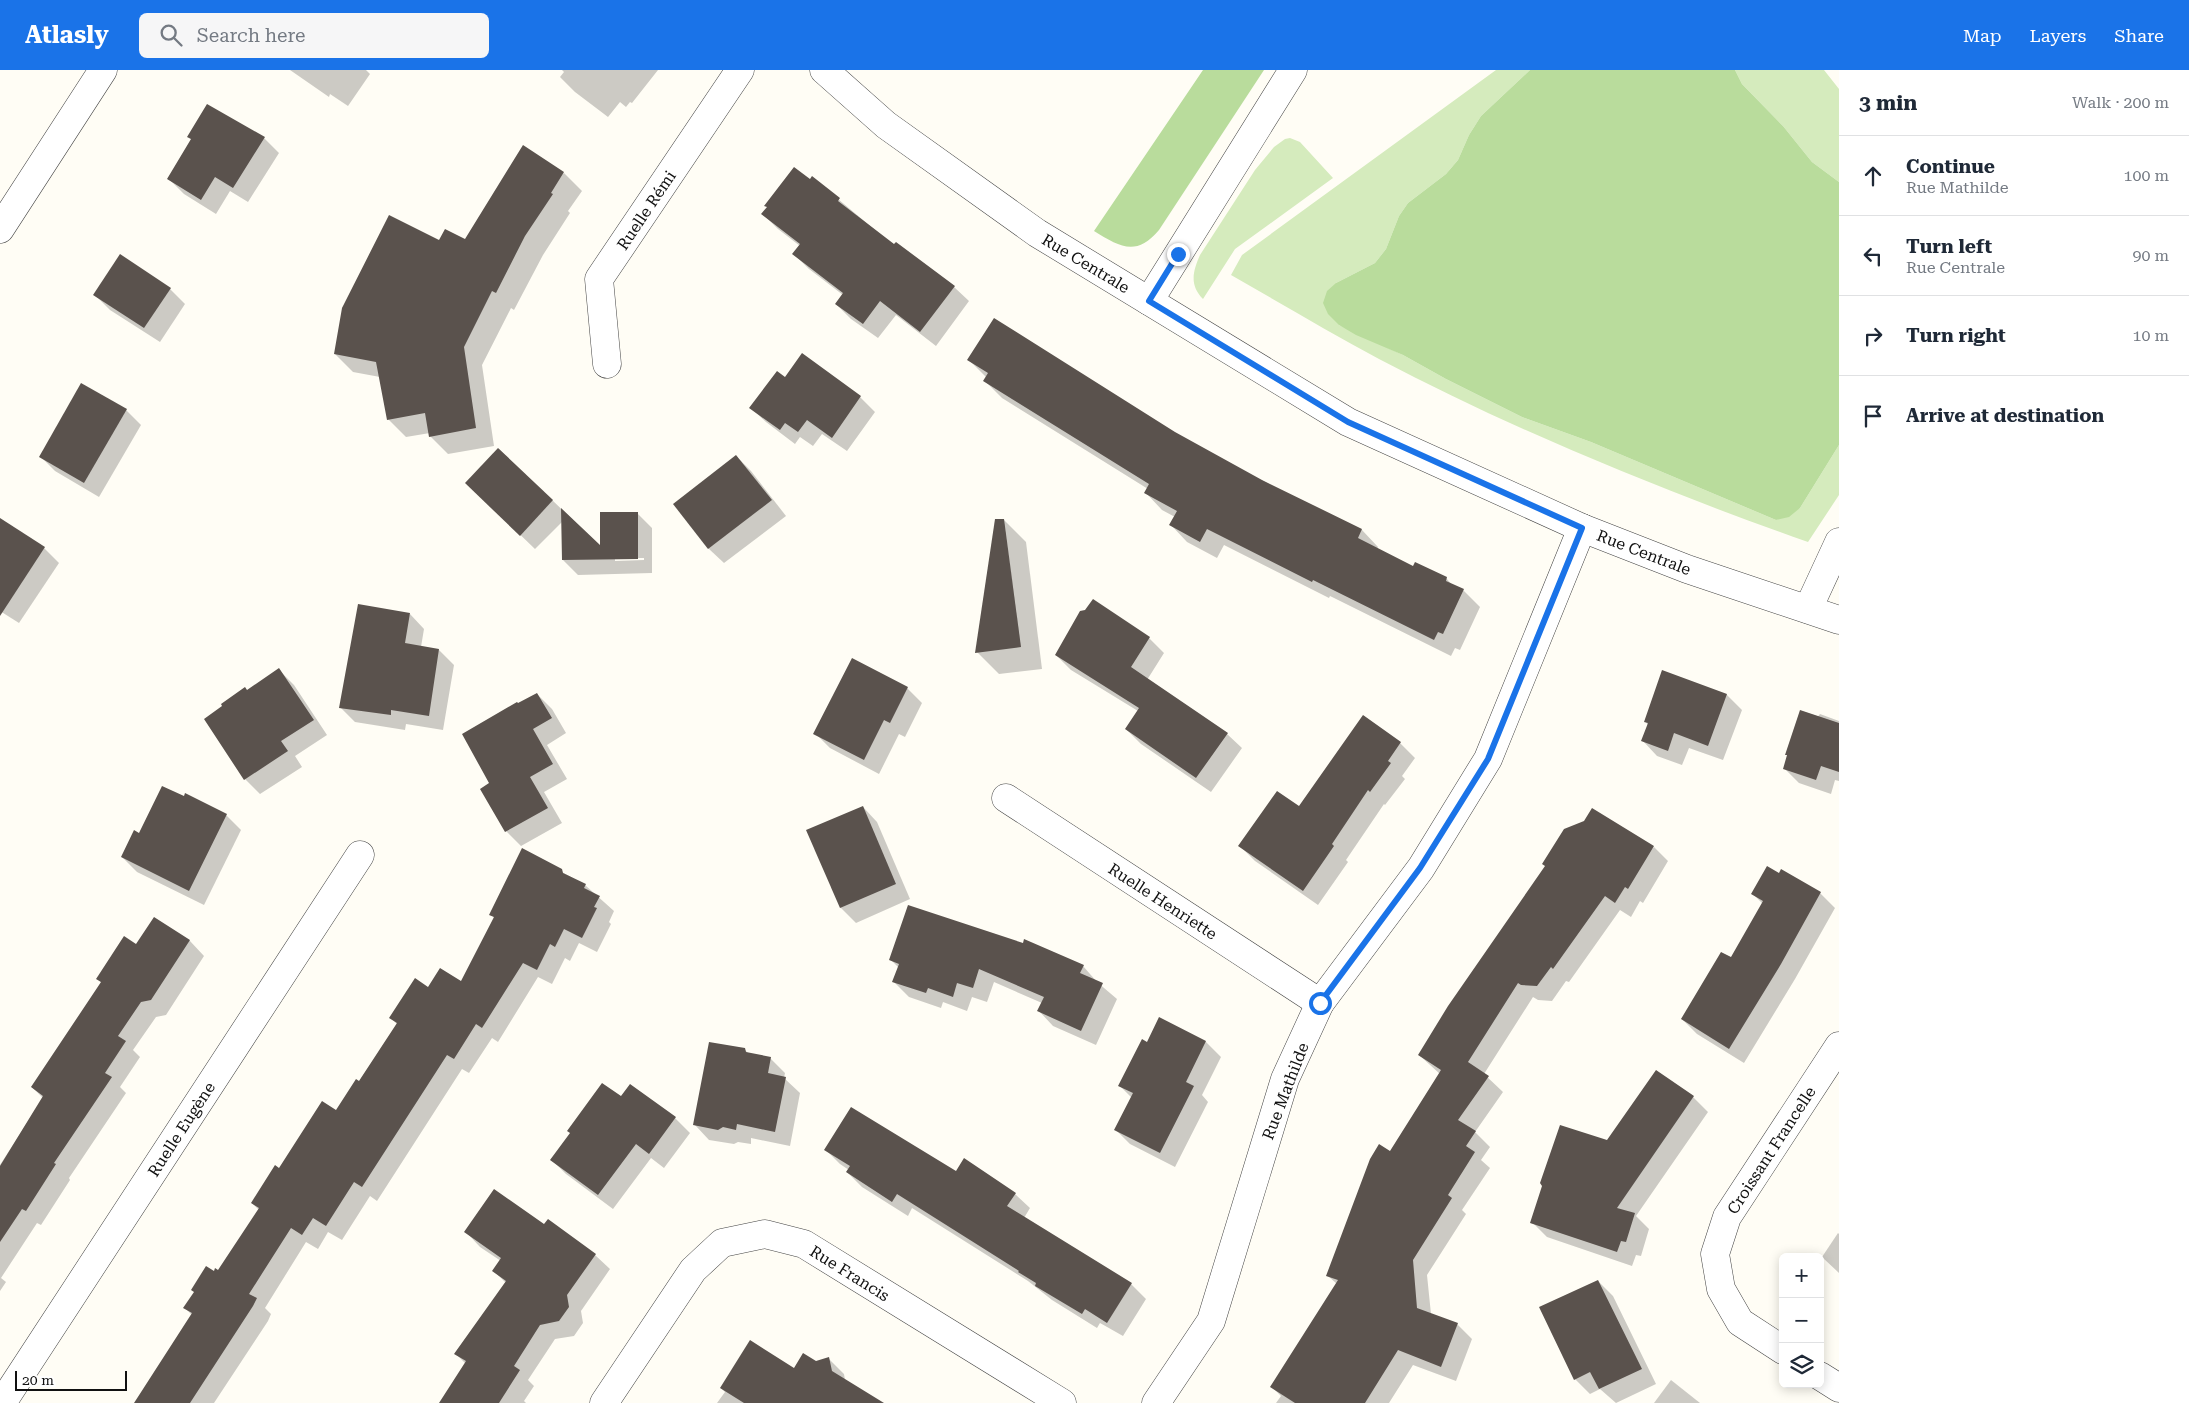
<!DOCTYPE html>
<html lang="en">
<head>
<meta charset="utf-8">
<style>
  :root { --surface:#fff; --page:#f6f6f7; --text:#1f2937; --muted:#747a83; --line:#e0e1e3; --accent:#1a73e8 }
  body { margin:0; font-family:"Roboto Serif",serif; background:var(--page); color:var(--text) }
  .controls { position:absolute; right:15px; bottom:15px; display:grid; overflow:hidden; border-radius:8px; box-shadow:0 2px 12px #0003 }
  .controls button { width:45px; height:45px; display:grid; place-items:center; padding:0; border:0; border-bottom:1px solid var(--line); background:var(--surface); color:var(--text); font:25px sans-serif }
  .scale { position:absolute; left:15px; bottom:12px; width:112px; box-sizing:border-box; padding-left:5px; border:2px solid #111; border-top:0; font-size:14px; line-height:18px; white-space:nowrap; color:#111; -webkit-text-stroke:4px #fff; paint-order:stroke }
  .stop { position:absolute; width:15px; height:15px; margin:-11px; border:4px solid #1a73e8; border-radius:50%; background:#fff }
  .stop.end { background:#1a73e8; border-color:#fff; box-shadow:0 1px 5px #0008 }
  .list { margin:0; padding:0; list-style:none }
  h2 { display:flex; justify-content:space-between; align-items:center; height:65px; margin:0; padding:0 20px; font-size:21px }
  h2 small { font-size:16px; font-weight:400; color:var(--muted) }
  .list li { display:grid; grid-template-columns:32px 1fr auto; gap:15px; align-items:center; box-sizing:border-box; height:80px; padding:0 20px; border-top:1px solid var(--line) }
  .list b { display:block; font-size:19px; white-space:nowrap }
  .list p { margin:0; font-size:16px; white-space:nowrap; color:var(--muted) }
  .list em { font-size:16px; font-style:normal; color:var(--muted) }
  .icon { flex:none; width:28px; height:28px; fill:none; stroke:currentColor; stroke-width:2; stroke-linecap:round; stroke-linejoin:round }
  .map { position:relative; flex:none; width:1839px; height:1333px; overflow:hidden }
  header { display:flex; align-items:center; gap:30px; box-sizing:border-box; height:70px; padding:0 25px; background:var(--accent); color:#fff }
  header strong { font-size:24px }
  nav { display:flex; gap:28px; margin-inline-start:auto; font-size:18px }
  .search { width:350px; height:45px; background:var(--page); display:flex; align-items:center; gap:12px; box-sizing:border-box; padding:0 18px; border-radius:8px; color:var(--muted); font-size:19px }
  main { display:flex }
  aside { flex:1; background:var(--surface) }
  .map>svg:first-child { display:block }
  .green { fill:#d5ebbd }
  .forest { fill:#b9dc9c }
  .shadow { fill:#0003; fill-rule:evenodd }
  .building { fill:#5a524d }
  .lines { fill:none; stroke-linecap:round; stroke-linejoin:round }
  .minor-casing { stroke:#444; stroke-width:29 }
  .minor { stroke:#fff; stroke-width:28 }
  .route { stroke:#1a73e8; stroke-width:6 }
  .labels { text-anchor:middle; stroke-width:5; stroke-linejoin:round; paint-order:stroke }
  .street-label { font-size:16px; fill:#111; stroke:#fff }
</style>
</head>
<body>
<header>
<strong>Atlasly</strong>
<div class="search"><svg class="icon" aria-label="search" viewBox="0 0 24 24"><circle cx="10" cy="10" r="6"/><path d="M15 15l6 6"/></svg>Search here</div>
<nav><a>Map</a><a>Layers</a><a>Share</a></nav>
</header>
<main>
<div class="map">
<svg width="1839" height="1333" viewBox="0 0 1839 1333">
  <rect width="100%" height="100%" fill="#fffdf5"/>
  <g class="green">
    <path d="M 1496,0 L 1530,0 L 1481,46 L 1469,65 L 1458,90 L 1446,104 L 1408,133 L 1399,146 L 1386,179 L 1375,193 L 1336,213 L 1339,255 L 1403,285 L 1446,309 L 1522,347 L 1591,372 L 1776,450 L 1800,438 L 1839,375 L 1839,425 L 1808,472 C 1663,421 1514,360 1379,289 C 1329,262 1280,233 1231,205 L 1242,185 Z"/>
    <path d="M 1735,0 L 1824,0 L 1839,19 L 1839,112 L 1812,92 L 1783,56 L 1742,14 Z"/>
    <path d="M 1290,68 L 1300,72 L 1333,108 L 1235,179 L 1203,229 C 1189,215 1193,201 1200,185 L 1255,100 L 1274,77 L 1285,69 Z"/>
  </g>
  <g class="forest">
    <path d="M 1203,0 L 1264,0 L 1159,160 C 1136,187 1120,177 1094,161 Z"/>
    <path d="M 1530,0 L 1735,0 L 1742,14 L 1783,56 L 1812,92 L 1839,112 L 1839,375 L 1800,438 L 1789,447 L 1776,450 L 1591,372 L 1522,347 L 1446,309 L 1403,285 L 1356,265 L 1339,255 L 1328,244 L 1323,233 L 1327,221 L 1336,213 L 1375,193 L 1386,179 L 1399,146 L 1408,133 L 1446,104 L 1458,90 L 1469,65 L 1481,46 Z"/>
  </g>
  <g class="shadow">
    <path d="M 290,0 L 366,0 L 370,4 L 348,36 L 330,24 L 329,27 Z"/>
    <path d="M 562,0 L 658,0 L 632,33 L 630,32 L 626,37 L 620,32 L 608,47 L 575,22 L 560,7 L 564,2 Z"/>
    <path d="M 189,67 L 264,68 L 279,83 L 248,132 L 230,121 L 216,144 L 184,124 L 169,109 L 192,70 Z"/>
    <path d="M 564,103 L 582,121 L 568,141 L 570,143 L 543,185 L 514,240 L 511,238 L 482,295 L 494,376 L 448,384 L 430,366 L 430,363 L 406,367 L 388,349 L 380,307 L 353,302 L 335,284 L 440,172 L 465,171 Z"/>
    <path d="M 813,108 L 894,176 L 954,217 L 969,231 L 936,276 L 896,245 L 878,268 L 851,249 L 836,234 L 843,225 L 809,199 L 794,184 L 800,176 L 778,159 L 763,144 Z"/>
    <path d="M 170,219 L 185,234 L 160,272 L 110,240 L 95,225 Z"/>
    <path d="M 802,285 L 860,327 L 875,342 L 847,381 L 822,364 L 813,376 L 800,367 L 795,374 L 766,352 L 751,338 L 786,309 Z"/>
    <path d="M 969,290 L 1175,363 L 1261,411 L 1362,460 L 1378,477 L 1377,479 L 1413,498 L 1446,508 L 1453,516 L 1463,520 L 1480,537 L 1460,580 L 1455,578 L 1451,586 L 1330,526 L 1329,528 L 1224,475 L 1217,488 L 1187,472 L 1171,455 L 1175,447 L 1162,440 L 1146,423 L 1148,419 L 1002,328 L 985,311 L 987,308 Z"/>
    <path d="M 126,340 L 141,355 L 99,427 L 55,401 L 40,386 Z"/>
    <path d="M 499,379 L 602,478 L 637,443 L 652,458 L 652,503 L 578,505 L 563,490 L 563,451 L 535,479 L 481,427 ZM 615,488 L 644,488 L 644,490 L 615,491 Z"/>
    <path d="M 736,386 L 751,401 L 786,446 L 724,493 L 709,479 L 675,435 Z"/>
    <path d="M 0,450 L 44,478 L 59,493 L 19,553 L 0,541 Z"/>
    <path d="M 1004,450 L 1026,472 L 1042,599 L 999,604 L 977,582 Z"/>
    <path d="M 410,544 L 424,559 L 421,577 L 439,580 L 454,595 L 443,660 L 406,654 L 405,660 L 355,652 L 340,637 Z"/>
    <path d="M 1149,568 L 1164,583 L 1147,610 L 1227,664 L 1242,678 L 1211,722 L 1141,674 L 1126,659 L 1138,641 L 1071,600 L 1056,585 Z"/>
    <path d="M 852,590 L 907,618 L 922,633 L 905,667 L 899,664 L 879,704 L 830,678 L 815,663 Z"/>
    <path d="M 279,600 L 294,615 L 327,665 L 295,686 L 302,697 L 260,724 L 245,709 L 247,621 Z"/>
    <path d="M 1663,602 L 1727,625 L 1742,640 L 1723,690 L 1689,678 L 1682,695 L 1657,686 L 1643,671 L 1648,655 L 1645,651 Z"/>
    <path d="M 537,624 L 552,639 L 566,663 L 547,675 L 567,709 L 544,722 L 562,753 L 521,776 L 506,761 L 519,635 Z"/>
    <path d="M 1820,644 L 1839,651 L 1839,711 L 1835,710 L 1831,724 L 1799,713 L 1784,698 L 1788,686 L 1786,684 Z"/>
    <path d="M 1364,646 L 1400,673 L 1415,688 L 1402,706 L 1405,709 L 1385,735 L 1384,734 L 1346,790 L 1348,792 L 1318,835 L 1255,791 L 1240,776 L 1299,738 Z"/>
    <path d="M 186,725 L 226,745 L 241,760 L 204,835 L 137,802 L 122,787 L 139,764 Z"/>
    <path d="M 863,737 L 877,752 L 910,829 L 856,853 L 841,838 L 807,761 Z"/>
    <path d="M 1654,777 L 1668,791 L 1643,833 L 1640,831 L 1631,847 L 1620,840 L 1569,912 L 1566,911 L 1552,931 L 1538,930 L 1533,927 L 1484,1004 L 1503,1022 L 1475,1062 L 1490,1077 L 1481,1090 L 1490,1098 L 1462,1140 L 1466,1144 L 1427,1205 L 1431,1244 L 1457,1254 L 1472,1269 L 1456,1311 L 1413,1295 L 1389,1333 L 1276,1333 L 1281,1326 L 1272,1317 L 1337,1214 L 1328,1206 L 1390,1082 L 1440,1004 L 1419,985 Z"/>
    <path d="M 523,780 L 585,815 L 614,841 L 609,852 L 611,854 L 597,882 L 579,873 L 570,891 L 565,888 L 552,914 L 538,907 L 498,972 L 492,968 L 469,1003 L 462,999 L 377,1131 L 370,1126 L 342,1170 L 328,1162 L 318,1179 L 306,1172 L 265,1238 L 271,1244 L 268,1251 L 214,1333 L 136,1333 L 192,1245 L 185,1238 L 214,1202 L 219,1201 L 259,1140 L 252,1133 L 280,1099 L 336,1042 L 359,1012 L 397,954 L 391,948 L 429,918 L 462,913 L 495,849 L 491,844 Z"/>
    <path d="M 1780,804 L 1820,823 L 1835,838 L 1795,909 L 1744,993 L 1697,964 L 1682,949 L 1731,889 L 1763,834 L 1753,824 Z"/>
    <path d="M 154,848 L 190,871 L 204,886 L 166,945 L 156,947 L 133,980 L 140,987 L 120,1017 L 126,1023 L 69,1108 L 70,1110 L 41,1155 L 37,1153 L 1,1208 L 6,1212 L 0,1221 L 0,1095 L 43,1028 L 32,1017 L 102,913 L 98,909 L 136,876 Z"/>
    <path d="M 891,890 L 1083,896 L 1097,912 L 1117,929 L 1096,975 L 1053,956 L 1039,941 L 1042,933 L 994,912 L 987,932 L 972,927 L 967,941 L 943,932 L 941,938 L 909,927 L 894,912 L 899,898 Z"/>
    <path d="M 1160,949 L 1206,972 L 1221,987 L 1202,1025 L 1208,1032 L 1175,1097 L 1130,1074 L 1115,1059 L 1132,1028 L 1120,1016 L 1147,973 Z"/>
    <path d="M 744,979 L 749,984 L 770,988 L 785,1003 L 784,1008 L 800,1023 L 790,1076 L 751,1068 L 751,1074 L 738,1072 L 734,1074 L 709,1070 L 695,1055 Z"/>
    <path d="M 1693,1027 L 1708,1042 L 1636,1146 L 1649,1159 L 1641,1186 L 1636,1185 L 1632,1196 L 1547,1167 L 1532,1152 L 1608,1072 Z"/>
    <path d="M 621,1028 L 675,1048 L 690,1063 L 664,1098 L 651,1088 L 613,1139 L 566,1104 L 551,1089 Z"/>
    <path d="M 825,1079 L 956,1103 L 1015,1124 L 1030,1138 L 1024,1148 L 1131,1214 L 1146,1229 L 1123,1266 L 1100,1253 L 1097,1258 L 1052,1230 L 1028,1211 L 912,1138 L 908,1146 L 862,1117 L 847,1102 L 849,1100 L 840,1094 Z"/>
    <path d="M 544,1156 L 595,1185 L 610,1199 L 581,1241 L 583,1253 L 574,1266 L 555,1269 L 528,1310 L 534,1316 L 524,1331 L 526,1333 L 441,1333 L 466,1294 L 455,1283 L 506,1213 L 494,1201 L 501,1191 L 480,1177 L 466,1162 Z"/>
    <path d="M 1838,1163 L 1839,1164 L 1839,1203 L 1822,1187 Z"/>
    <path d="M 1598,1211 L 1613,1226 L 1656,1314 L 1616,1333 L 1600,1319 L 1590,1324 L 1575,1309 Z"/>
    <path d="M 829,1289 L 844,1304 L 845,1310 L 867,1333 L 717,1333 L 725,1322 L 721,1318 Z"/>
    <path d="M 1671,1310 L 1700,1333 L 1654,1333 Z"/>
  </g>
  <g class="building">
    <path d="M 207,34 L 265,67 L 233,118 L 215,107 L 201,130 L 167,109 L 191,69 L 187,67 Z"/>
    <path d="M 523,75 L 564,102 L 551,123 L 553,124 L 525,166 L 496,223 L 492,221 L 464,277 L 476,358 L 429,367 L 425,343 L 387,350 L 376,292 L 334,284 L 342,238 L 389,145 L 439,170 L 445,159 L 465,169 Z"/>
    <path d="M 794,97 L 810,109 L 812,106 L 840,128 L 838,131 L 894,174 L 896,172 L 955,216 L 920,262 L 880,231 L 863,254 L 835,234 L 843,223 L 792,184 L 800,174 L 761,144 L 767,137 L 764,136 Z"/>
    <path d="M 120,184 L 171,218 L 144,258 L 93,225 Z"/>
    <path d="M 994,248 L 1175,362 L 1262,410 L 1362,459 L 1358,468 L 1413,496 L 1415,492 L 1447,507 L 1446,511 L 1464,519 L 1443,564 L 1438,562 L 1434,570 L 1313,510 L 1312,512 L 1207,459 L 1200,472 L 1169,455 L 1177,441 L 1144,423 L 1149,414 L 983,311 L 988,303 L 967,290 Z"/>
    <path d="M 802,283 L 861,326 L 832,368 L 807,350 L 798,362 L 785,353 L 780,360 L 749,338 L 777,301 L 785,307 Z"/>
    <path d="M 81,313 L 127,339 L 84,413 L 39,387 Z"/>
    <path d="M 498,378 L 553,430 L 520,466 L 465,413 Z"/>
    <path d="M 736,385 L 772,430 L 708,479 L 673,434 Z"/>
    <path d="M 561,438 L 600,475 L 600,442 L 638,442 L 638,489 L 562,490 Z"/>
    <path d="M 0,448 L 45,477 L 0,546 Z"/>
    <path d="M 995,449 L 1004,449 L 1021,577 L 975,583 Z"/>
    <path d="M 1093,529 L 1150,567 L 1131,597 L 1228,663 L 1196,708 L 1125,659 L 1139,638 L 1055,585 L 1080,541 L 1085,540 Z"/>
    <path d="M 358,534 L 410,543 L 405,573 L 439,579 L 429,646 L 391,640 L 391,645 L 339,638 Z"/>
    <path d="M 852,588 L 908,617 L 890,653 L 884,650 L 864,690 L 813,664 Z"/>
    <path d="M 279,598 L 314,650 L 281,671 L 288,681 L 244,710 L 204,649 L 222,636 L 221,634 L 245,617 L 247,620 Z"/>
    <path d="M 1662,600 L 1727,624 L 1708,676 L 1674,663 L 1668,681 L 1641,671 L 1648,653 L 1644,652 Z"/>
    <path d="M 537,623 L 552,648 L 533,659 L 553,694 L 530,707 L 548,738 L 505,762 L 480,719 L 489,713 L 462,664 L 517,632 L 518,633 Z"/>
    <path d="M 1800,640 L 1839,653 L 1839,702 L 1821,696 L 1816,710 L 1783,699 L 1787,685 L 1785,685 Z"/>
    <path d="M 1363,645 L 1401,672 L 1388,691 L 1391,693 L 1370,722 L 1368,720 L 1332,774 L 1334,776 L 1303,821 L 1238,776 L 1277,721 L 1299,736 Z"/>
    <path d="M 162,716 L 184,726 L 185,723 L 227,744 L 189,821 L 121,787 L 134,760 L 139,763 Z"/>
    <path d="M 863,736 L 896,814 L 840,838 L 806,760 Z"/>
    <path d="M 1592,738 L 1654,776 L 1628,819 L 1625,817 L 1615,833 L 1605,826 L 1553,899 L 1551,897 L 1537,916 L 1521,915 L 1518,913 L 1468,992 L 1489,1006 L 1458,1050 L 1476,1061 L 1466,1076 L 1475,1082 L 1448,1125 L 1452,1128 L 1413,1190 L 1417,1238 L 1458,1253 L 1441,1297 L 1398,1280 L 1365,1333 L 1295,1333 L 1270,1317 L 1338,1210 L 1326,1206 L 1370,1089 L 1379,1074 L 1390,1081 L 1441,1000 L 1418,985 L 1448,936 L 1545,796 L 1542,794 L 1564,759 L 1584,751 Z"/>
    <path d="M 522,778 L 562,799 L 563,803 L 586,814 L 584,818 L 600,826 L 594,837 L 597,838 L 582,868 L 564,859 L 555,877 L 550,874 L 537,900 L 523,893 L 482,958 L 476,954 L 454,989 L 447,985 L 362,1117 L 354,1112 L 326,1156 L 313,1148 L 302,1165 L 291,1158 L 249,1224 L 257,1228 L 253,1236 L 190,1333 L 134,1333 L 192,1243 L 183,1238 L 194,1222 L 191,1220 L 206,1196 L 214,1201 L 215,1198 L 218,1200 L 259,1138 L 251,1133 L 275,1095 L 279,1098 L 322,1031 L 336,1040 L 356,1009 L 359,1011 L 397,953 L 389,948 L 415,908 L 428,917 L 440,898 L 461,911 L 494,847 L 489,845 Z"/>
    <path d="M 1767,796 L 1779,803 L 1781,799 L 1821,822 L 1781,894 L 1729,979 L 1681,949 L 1721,882 L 1731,887 L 1763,831 L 1751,824 Z"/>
    <path d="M 908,835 L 1023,873 L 1024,869 L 1084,895 L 1080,903 L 1103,913 L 1081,961 L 1037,941 L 1044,927 L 979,899 L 973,918 L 957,913 L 953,927 L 928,918 L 926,923 L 892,912 L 899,894 L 889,890 Z"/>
    <path d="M 154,847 L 190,870 L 151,930 L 141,932 L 118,966 L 126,971 L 105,1003 L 112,1007 L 54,1093 L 56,1094 L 26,1141 L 22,1139 L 0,1172 L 0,1096 L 43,1026 L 31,1017 L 101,912 L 96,909 L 98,906 L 124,866 L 136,874 Z"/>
    <path d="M 1159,947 L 1206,971 L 1186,1012 L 1194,1016 L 1160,1083 L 1114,1060 L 1133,1023 L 1118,1016 L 1142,969 L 1147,972 Z"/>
    <path d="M 709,972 L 745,978 L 746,982 L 771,987 L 768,1003 L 786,1007 L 775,1062 L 737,1054 L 736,1060 L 723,1057 L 718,1060 L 693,1055 Z"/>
    <path d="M 1656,1000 L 1694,1026 L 1617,1138 L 1635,1143 L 1626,1172 L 1621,1171 L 1617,1182 L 1530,1153 L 1542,1116 L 1540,1113 L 1560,1055 L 1607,1070 Z"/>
    <path d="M 602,1013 L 621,1026 L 630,1014 L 676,1047 L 649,1084 L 636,1074 L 598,1125 L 550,1090 L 570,1063 L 567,1061 Z"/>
    <path d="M 851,1037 L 956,1101 L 964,1088 L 1016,1123 L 1007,1136 L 1132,1213 L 1107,1253 L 1085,1239 L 1082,1244 L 1035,1216 L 1036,1213 L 1018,1202 L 1019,1201 L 897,1124 L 892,1132 L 846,1102 L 850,1096 L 824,1080 Z"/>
    <path d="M 494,1119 L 544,1154 L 548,1149 L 596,1184 L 567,1225 L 569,1237 L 559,1251 L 540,1255 L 514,1296 L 520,1300 L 499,1333 L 439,1333 L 466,1291 L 454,1284 L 506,1211 L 492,1201 L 501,1188 L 464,1162 Z"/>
    <path d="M 1598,1210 L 1642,1299 L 1599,1319 L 1590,1302 L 1574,1310 L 1539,1237 Z"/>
    <path d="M 750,1270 L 794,1298 L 803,1283 L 816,1291 L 829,1287 L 832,1301 L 884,1333 L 744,1333 L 720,1318 Z"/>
  </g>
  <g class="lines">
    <defs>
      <g id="minor">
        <path d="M 824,0 L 886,55 L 1037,163 L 1348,352 L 1582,458 L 1687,499 L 1839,550"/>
        <path d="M 0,159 L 103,0"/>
        <path d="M 1149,231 L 1293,0"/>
        <path d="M 607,294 L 599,209 L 740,0"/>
        <path d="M 1808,539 L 1839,472"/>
        <path d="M 1006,728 L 1320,933"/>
        <path d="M 1783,1280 L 1740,1252 L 1721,1219 L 1715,1184 L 1727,1147 L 1839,976"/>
        <path d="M 1820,1306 L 1839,1318"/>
        <path d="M 2,1333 L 360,785"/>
        <path d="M 604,1333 L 693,1200 L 722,1173 L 765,1164 L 804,1174 L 1062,1333"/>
        <path d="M 1156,1333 L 1211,1251 L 1285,1009 L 1320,933 L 1421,798 L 1488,689 L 1582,458"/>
      </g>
    </defs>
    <use href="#minor" class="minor-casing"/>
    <use href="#minor" class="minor"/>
  </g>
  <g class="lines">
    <path class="route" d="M 1178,184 L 1149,231 L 1348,352 L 1582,458 L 1488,689 L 1420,798 L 1320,933"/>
  </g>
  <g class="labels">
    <g class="street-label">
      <text transform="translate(646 140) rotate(-56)" y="6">Ruelle Rémi</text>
      <text transform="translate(1086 193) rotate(31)" y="6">Rue Centrale</text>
      <text transform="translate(1644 482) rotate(21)" y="6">Rue Centrale</text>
      <text transform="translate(1163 831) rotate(33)" y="6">Ruelle Henriette</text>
      <text transform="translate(1285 1021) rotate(-69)" y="6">Rue Mathilde</text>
      <text transform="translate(181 1059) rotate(-57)" y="6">Ruelle Eugène</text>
      <text transform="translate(1771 1080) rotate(-57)" y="6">Croissant Francelle</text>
      <text transform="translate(850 1203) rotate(32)" y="6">Rue Francis</text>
    </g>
  </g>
</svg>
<div class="controls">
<button>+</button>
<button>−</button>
<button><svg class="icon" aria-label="layers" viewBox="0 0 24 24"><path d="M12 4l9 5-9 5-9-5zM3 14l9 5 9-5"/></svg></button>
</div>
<div class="scale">20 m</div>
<div class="stop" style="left:1320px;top:933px"></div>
<div class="stop end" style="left:1178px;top:184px"></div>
</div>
<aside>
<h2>3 min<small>Walk · 200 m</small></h2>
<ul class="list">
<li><svg class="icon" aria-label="ahead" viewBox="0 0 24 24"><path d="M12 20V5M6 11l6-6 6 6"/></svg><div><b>Continue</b><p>Rue Mathilde</p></div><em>100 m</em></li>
<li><svg class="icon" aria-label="left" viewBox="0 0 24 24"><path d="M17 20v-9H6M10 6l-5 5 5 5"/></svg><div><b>Turn left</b><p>Rue Centrale</p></div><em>90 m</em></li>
<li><svg class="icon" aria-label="right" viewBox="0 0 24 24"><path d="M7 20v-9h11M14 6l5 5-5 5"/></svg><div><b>Turn right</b></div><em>10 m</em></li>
<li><svg class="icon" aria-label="arrive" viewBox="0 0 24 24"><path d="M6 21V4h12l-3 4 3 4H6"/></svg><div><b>Arrive at destination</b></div></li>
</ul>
</aside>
</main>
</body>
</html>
